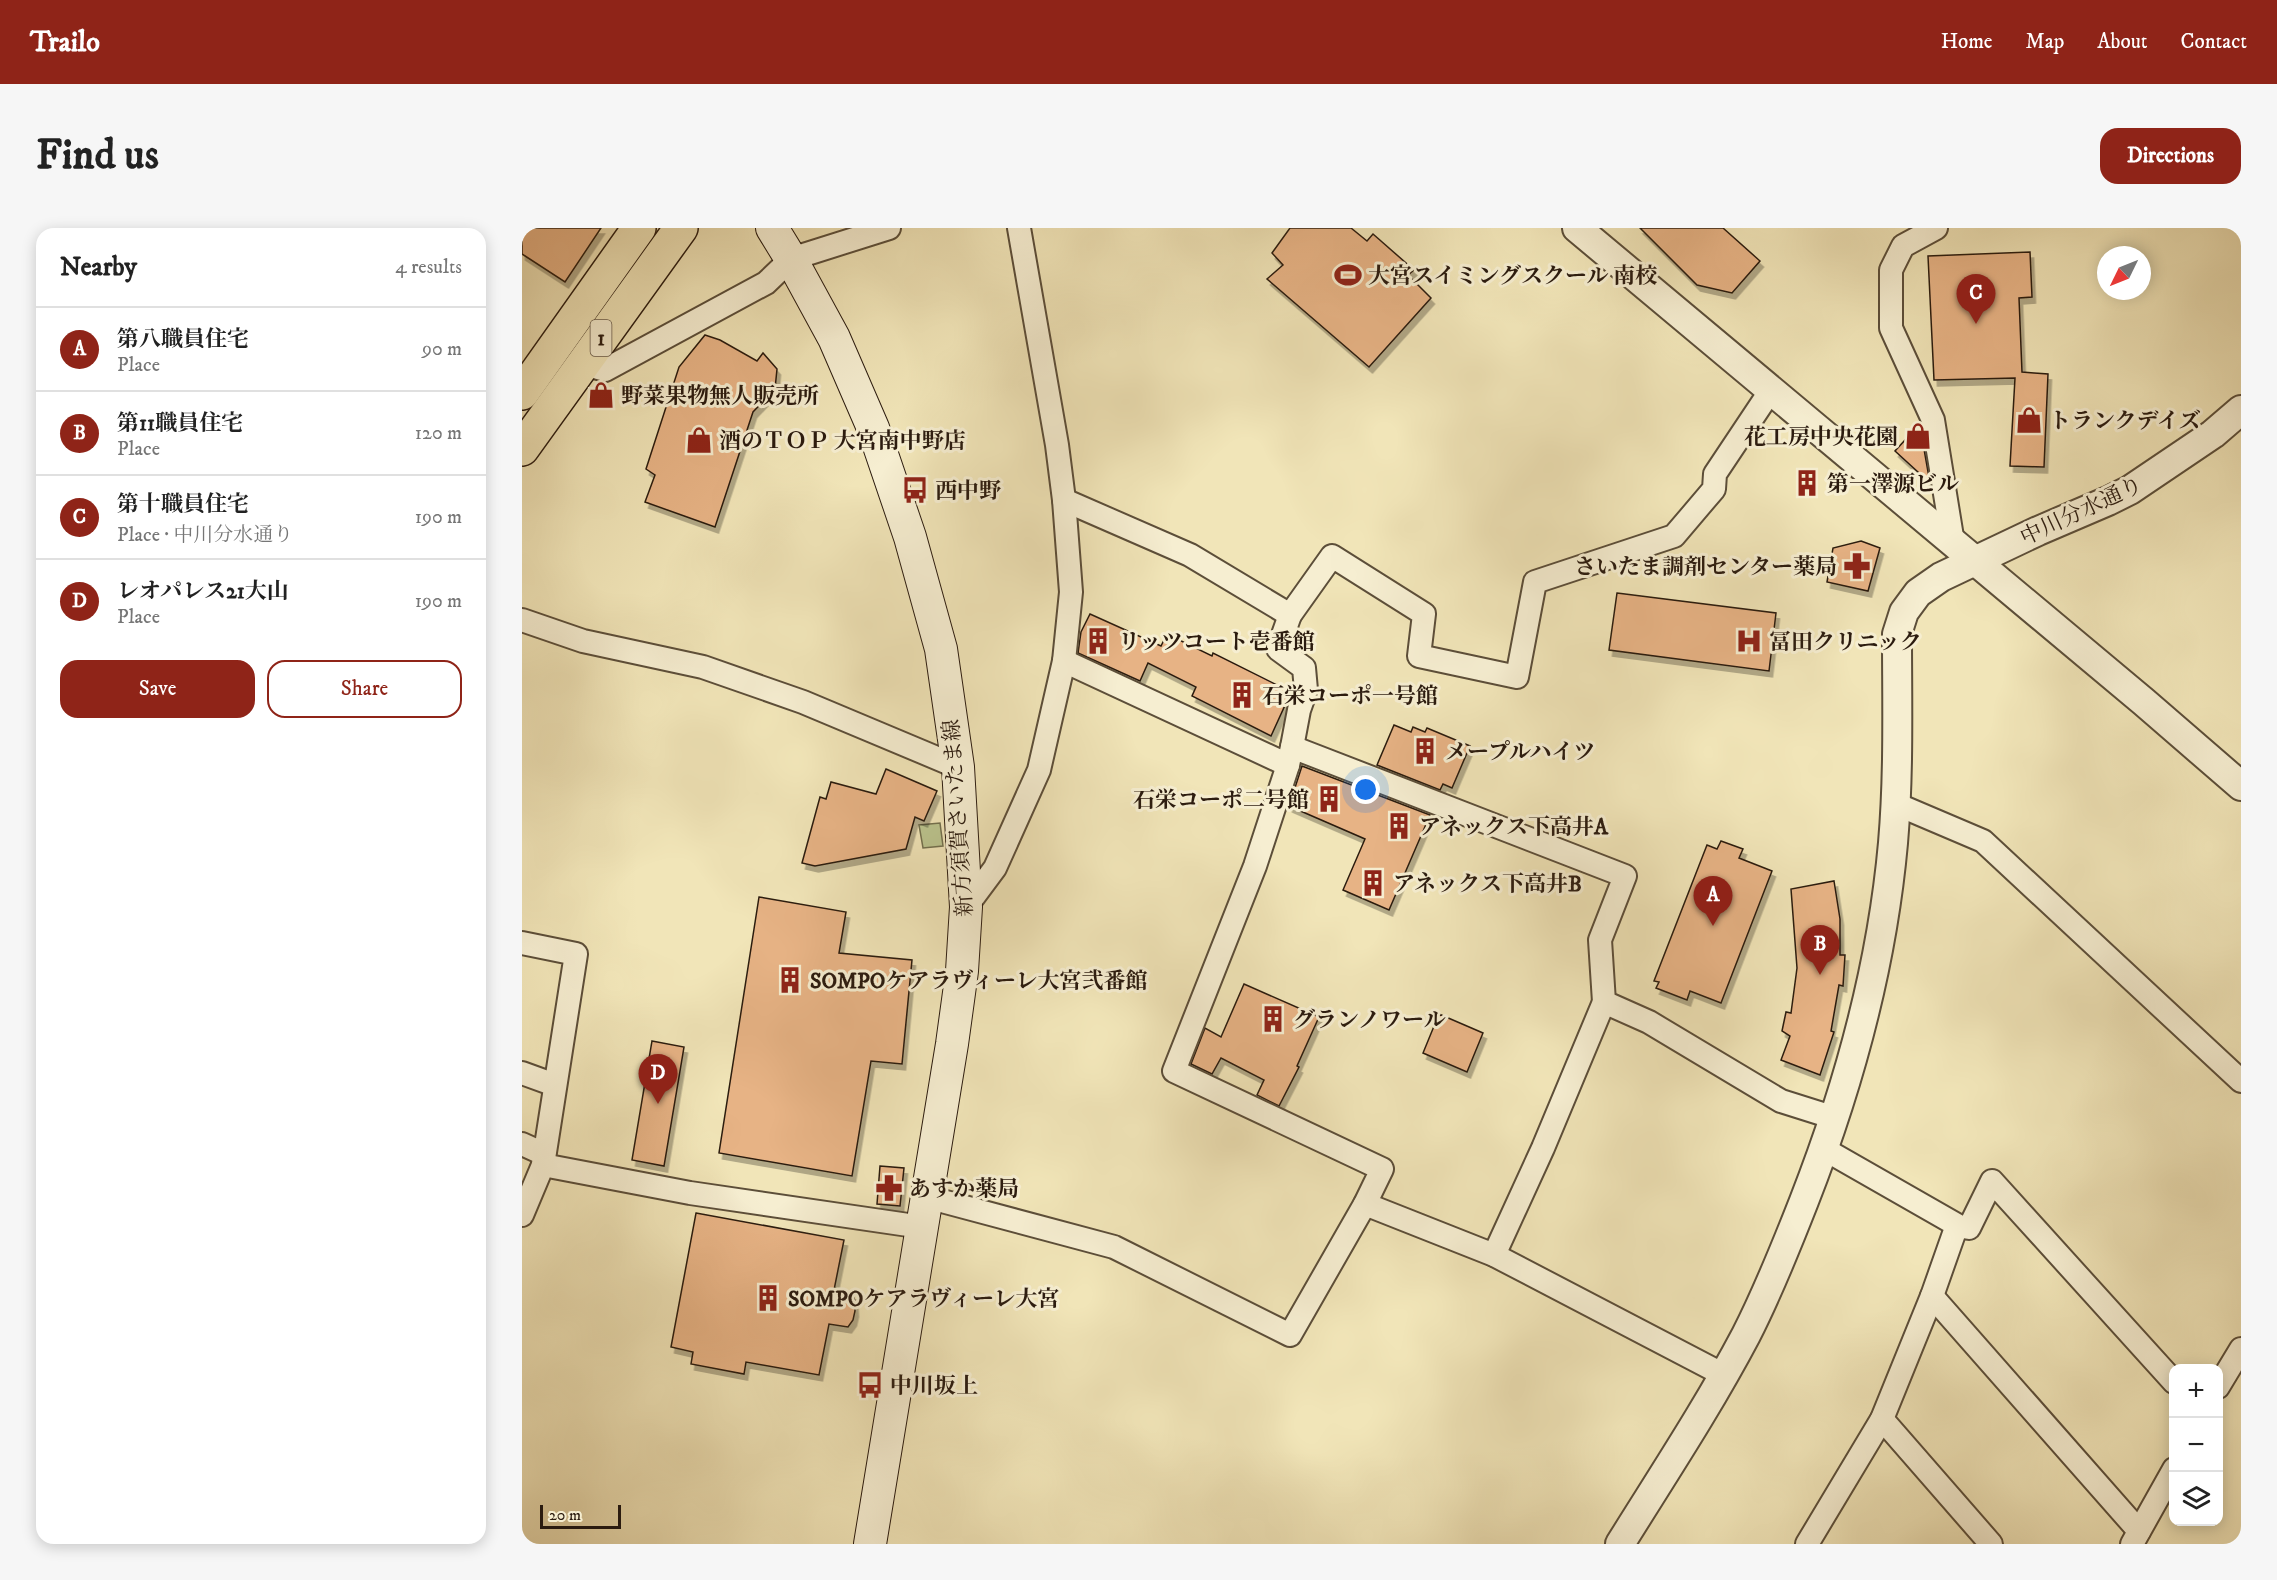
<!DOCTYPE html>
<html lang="en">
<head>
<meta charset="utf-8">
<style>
  :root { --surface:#fff; --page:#f6f6f6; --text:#222; --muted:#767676; --line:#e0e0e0; --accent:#8f2418 }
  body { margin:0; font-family:"IM FELL DW Pica","Noto Serif JP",serif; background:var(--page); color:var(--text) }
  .controls { position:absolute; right:18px; bottom:18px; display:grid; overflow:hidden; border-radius:12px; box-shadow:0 3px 15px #0003 }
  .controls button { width:54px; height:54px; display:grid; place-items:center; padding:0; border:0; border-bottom:2px solid var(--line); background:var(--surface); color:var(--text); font:30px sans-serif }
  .compass { position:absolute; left:1575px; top:18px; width:54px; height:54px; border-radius:50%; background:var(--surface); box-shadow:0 3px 15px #0003; rotate:227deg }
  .scale { position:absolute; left:18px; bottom:15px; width:81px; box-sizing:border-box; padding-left:6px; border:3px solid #2b1b0f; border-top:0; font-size:16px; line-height:21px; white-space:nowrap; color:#2b1b0f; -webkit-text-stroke:4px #f6eed1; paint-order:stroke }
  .you { position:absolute; left:844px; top:562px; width:21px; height:21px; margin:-15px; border:4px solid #fff; border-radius:50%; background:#1a73e8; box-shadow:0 0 0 9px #1a73e833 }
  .badge { display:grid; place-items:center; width:39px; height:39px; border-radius:50%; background:var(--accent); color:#fff; font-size:20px; font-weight:700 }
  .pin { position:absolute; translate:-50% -50px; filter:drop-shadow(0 2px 3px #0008) }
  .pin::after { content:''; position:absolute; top:32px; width:21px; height:18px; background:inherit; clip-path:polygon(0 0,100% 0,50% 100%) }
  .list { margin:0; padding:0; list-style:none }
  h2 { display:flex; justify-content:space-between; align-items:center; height:78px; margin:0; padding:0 24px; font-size:26px }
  h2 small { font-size:20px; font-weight:400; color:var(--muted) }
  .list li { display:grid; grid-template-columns:39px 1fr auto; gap:18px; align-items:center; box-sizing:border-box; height:84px; padding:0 24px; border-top:2px solid var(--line) }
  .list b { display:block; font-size:22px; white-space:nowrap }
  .list p { margin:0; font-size:20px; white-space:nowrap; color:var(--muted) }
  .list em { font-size:20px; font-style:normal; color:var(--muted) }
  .actions { display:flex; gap:12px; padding:18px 24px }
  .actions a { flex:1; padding:14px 0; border:2px solid var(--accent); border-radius:18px; text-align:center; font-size:21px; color:var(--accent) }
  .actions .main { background:var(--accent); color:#fff }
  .icon { flex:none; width:33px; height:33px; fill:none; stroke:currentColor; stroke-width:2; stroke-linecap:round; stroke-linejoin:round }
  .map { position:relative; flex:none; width:1719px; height:1316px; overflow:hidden; border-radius:18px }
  header { display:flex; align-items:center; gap:36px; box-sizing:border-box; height:84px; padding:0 30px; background:var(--accent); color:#fff }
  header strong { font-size:28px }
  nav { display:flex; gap:33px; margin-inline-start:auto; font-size:21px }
  .intro { display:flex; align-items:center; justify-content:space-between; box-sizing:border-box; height:144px; padding:0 36px }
  h1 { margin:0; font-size:42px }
  .button { padding:15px 27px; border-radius:18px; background:var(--accent); color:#fff; font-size:21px; font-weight:700 }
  main { display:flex; gap:36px; padding:0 36px }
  aside { flex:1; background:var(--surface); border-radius:18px; box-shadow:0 3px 15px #0003 }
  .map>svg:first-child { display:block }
  .green { fill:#bbc48e; stroke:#73704e; stroke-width:1.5 }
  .building { fill:#e7b385; stroke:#2b1b0f; stroke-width:1.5; filter:url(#shadow) }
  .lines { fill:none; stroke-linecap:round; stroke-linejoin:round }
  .minor-casing { stroke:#5c4e39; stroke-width:26 }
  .tertiary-casing { stroke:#5c4e39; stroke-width:32 }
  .secondary-casing { stroke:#2b1b0f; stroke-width:34 }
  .primary-casing { stroke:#2b1b0f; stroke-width:36 }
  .minor { stroke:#f6eed1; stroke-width:22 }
  .tertiary { stroke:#f6eed1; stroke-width:28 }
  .secondary { stroke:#f6eed1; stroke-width:32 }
  .primary { stroke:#f1e5b8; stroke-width:33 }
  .labels { text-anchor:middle; stroke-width:6; stroke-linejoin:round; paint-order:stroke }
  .shield { fill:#f6eed1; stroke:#685a49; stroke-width:1.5 }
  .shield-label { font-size:21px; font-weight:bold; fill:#2b1b0f }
  .poi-label { font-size:22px; font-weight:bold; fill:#2b1b0f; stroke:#f6eed1; text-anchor:start }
  .street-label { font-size:22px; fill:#2b1b0f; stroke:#f6eed1 }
</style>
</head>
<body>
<header>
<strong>Trailo</strong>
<nav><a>Home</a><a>Map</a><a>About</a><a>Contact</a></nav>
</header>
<div class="intro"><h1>Find us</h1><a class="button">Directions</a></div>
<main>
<aside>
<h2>Nearby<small>4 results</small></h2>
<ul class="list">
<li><span class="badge">A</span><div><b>第八職員住宅</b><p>Place</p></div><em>90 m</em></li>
<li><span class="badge">B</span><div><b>第11職員住宅</b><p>Place</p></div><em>120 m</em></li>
<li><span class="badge">C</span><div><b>第十職員住宅</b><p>Place · 中川分水通り</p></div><em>190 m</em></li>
<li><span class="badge">D</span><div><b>レオパレス21大山</b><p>Place</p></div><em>190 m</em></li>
</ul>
<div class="actions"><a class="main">Save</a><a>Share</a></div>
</aside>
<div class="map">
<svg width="1719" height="1316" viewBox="0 0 1719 1316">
  <defs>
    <filter id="shadow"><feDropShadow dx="3.5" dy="6" stdDeviation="0" flood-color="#0004"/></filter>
  </defs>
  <rect width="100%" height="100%" fill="#f1e5b8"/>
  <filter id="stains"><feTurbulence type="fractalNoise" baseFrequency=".00333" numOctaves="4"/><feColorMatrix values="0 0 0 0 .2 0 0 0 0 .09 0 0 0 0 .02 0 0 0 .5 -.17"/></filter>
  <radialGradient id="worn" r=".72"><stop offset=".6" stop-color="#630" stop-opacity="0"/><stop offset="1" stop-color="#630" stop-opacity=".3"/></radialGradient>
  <path class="green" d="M 418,595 L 421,618 L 401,620 L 397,597 Z"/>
  <g class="building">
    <path d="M 0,0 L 79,0 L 43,54 L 0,26 Z"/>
    <path d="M 768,0 L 829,0 L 845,13 L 851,6 L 892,42 L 886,47 L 909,70 L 847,139 L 745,51 L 761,37 L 750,25 Z"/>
    <path d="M 1118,0 L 1201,0 L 1238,33 L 1210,65 L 1175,57 Z"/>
    <path d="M 1508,24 L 1510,69 L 1497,70 L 1500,144 L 1526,146 L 1522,239 L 1488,238 L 1493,150 L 1412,152 L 1406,28 Z"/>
    <path d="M 183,107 L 198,112 L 235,133 L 241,125 L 255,141 L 253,161 L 231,184 L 193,299 L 123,274 L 133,247 L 124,241 L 157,139 Z"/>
    <path d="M 1395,199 L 1399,204 L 1408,255 L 1373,223 Z"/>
    <path d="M 1339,313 L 1358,320 L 1346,363 L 1305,354 L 1311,320 Z"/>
    <path d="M 1095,365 L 1254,385 L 1247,443 L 1087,422 Z"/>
    <path d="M 568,386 L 639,418 L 645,406 L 690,428 L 691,425 L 769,464 L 749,508 L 670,468 L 674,459 L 626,435 L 618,453 L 556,425 L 559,404 Z"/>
    <path d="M 872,497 L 889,504 L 891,499 L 903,504 L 905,500 L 948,518 L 930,560 L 921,556 L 918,562 L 855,537 Z"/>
    <path d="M 780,538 L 908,587 L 867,682 L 821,662 L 843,611 L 767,578 Z"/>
    <path d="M 364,541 L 415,563 L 402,593 L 393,589 L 384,621 L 293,638 L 280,635 L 298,569 L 304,571 L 309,554 L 354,566 Z"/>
    <path d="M 1199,613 L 1221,621 L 1217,630 L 1250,643 L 1199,775 L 1168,763 L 1165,772 L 1134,760 L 1137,754 L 1132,753 L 1185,617 L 1195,621 Z"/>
    <path d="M 1312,653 L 1318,691 L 1318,727 L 1323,727 L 1321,758 L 1317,757 L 1309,803 L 1312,804 L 1298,847 L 1259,832 L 1268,808 L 1260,803 L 1264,784 L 1269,785 L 1275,740 L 1269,661 Z"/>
    <path d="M 237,669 L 324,684 L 317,725 L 390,732 L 380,836 L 349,833 L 330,948 L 197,925 Z"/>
    <path d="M 722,756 L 797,789 L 775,838 L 777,839 L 757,878 L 735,867 L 742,852 L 699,830 L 690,846 L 669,836 L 683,800 L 699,809 Z"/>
    <path d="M 917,786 L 961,805 L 945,844 L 901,825 Z"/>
    <path d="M 130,813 L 162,819 L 142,938 L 110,932 Z"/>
    <path d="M 358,938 L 382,940 L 378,978 L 355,976 Z"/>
    <path d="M 174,985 L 322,1012 L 312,1062 L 332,1066 L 333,1083 L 331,1092 L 326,1099 L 307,1096 L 297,1147 L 224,1134 L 222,1146 L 169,1136 L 171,1124 L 149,1119 Z"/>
  </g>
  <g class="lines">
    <defs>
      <g id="minor">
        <path d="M 1414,0 L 1381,18 L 1369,42 L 1369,100 L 1411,192 L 1431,315"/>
        <path d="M 61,136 L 83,142 L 244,55 L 269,31 L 367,0"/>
        <path d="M 542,272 L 668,327 L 768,387"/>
        <path d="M 0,392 L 61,413 L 181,439 L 281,474 L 436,539"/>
        <path d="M 542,433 L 766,537"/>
        <path d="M 770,519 L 777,482 L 784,462 L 782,440 L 756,421 L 768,387 L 810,328 L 902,386 L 897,428 L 995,449 L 1013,354 L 1152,308 L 1192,261 L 1193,246 L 1249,162"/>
        <path d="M 1374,576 L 1461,613 L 1719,853"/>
        <path d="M 444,679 L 473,640 L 517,542 L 542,433 L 549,364 L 542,272 L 535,217 L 497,0"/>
        <path d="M 0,715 L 54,726 L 21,937"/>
        <path d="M 0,845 L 33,857"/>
        <path d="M 0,916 L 22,926"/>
        <path d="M 405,969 L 592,1019 L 768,1107 L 843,976 L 860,941 L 652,843 L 733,638 L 766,537 L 770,519 L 1103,648 L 1078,712 L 1082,774 L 1127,794 L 1259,873 L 1313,890"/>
        <path d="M 843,976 L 972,1027 L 1202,1147"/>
        <path d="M 0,987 L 21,937 L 168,965 L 400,999"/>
        <path d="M 1434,998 L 1447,1000 L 1470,953 L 1652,1154"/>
        <path d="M 972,1027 L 1021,920 L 1082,774"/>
        <path d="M 1410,1068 L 1617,1303"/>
        <path d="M 1696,1159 L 1719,1121"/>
        <path d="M 1360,1191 L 1469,1316"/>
        <path d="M 1285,1316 L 1360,1191 L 1410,1068 L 1435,997 L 1302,921"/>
        <path d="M 1610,1316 L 1652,1241"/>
      </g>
      <g id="tertiary">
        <path d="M 1055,0 L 1622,474 L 1719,558"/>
        <path d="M 1098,1316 C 1141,1247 1186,1179 1224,1107 C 1246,1064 1264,1019 1282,973 C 1327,858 1360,738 1371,615 C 1377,545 1375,475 1375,406 L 1382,384 L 1396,365 L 1419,349 L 1516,303 L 1586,273 L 1608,262 L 1691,206 L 1719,182"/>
      </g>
      <path id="secondary" d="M 250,0 L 269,31 L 312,110 L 351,200 L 388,309 L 419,421 L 436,539 L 444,679 L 440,743 L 430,816 L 348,1316"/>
      <g id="primary">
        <path d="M 0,165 L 117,0"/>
        <path d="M 0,221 L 159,0"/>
      </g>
    </defs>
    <use href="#minor" class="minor-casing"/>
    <use href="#tertiary" class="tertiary-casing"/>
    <use href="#secondary" class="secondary-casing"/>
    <use href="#primary" class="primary-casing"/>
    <use href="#minor" class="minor"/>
    <use href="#tertiary" class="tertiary"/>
    <use href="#secondary" class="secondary"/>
    <use href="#primary" class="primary"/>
  </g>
  <defs>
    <symbol id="stadium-bare" viewBox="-9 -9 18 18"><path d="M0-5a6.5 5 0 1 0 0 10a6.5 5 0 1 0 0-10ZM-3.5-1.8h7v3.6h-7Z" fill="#8f2418" stroke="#f6eed1" stroke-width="2.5" paint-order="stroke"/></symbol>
    <symbol id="shop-bare" viewBox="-9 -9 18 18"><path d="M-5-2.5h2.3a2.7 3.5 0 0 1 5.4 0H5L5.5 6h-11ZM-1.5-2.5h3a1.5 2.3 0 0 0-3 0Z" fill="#8f2418" stroke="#f6eed1" stroke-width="2.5" paint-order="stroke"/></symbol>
    <symbol id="building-bare" viewBox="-9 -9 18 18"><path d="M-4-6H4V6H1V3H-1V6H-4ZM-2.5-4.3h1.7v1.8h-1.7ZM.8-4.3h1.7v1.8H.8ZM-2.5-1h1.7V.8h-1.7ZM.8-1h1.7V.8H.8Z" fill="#8f2418" stroke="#f6eed1" stroke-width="2.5" paint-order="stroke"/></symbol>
    <symbol id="bus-bare" viewBox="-9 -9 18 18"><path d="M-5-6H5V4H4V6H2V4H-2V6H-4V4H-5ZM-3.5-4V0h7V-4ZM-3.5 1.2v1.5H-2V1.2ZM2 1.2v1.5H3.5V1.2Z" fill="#8f2418" stroke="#f6eed1" stroke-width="2.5" paint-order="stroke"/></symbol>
    <symbol id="pharmacy-bare" viewBox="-9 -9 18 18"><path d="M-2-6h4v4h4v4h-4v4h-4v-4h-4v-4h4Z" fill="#8f2418" stroke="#f6eed1" stroke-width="2.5" paint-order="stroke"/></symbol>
    <symbol id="hospital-bare" viewBox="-9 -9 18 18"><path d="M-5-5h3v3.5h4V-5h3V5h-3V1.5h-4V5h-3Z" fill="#8f2418" stroke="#f6eed1" stroke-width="2.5" paint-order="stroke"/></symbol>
  </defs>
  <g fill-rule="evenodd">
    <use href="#stadium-bare" x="807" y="28" width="38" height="38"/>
    <use href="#shop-bare" x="60" y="148" width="38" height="38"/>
    <use href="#shop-bare" x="1488" y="173" width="38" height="38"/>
    <use href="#shop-bare" x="1377" y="189" width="38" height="38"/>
    <use href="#shop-bare" x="158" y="193" width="38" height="38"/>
    <use href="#building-bare" x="1266" y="236" width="38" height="38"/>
    <use href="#bus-bare" x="374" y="243" width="38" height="38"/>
    <use href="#pharmacy-bare" x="1316" y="319" width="38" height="38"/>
    <use href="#building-bare" x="557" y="394" width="38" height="38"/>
    <use href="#hospital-bare" x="1208" y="394" width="38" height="38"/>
    <use href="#building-bare" x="701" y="448" width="38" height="38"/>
    <use href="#building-bare" x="884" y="504" width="38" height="38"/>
    <use href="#building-bare" x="788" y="552" width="38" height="38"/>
    <use href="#building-bare" x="858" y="579" width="38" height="38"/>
    <use href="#building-bare" x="832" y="636" width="38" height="38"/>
    <use href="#building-bare" x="249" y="733" width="38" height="38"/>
    <use href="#building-bare" x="732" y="772" width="38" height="38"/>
    <use href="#pharmacy-bare" x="348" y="941" width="38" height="38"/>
    <use href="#building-bare" x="227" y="1051" width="38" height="38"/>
    <use href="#bus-bare" x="329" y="1138" width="38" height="38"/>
  </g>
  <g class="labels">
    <rect class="shield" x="68.5" y="92" width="21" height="36" rx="4.5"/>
    <g class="shield-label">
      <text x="79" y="117">1</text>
    </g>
    <g class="poi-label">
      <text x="846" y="55">大宮スイミングスクール 南校</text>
      <text x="99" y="175">野菜果物無人販売所</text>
      <text x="1527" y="200">トランクデイズ</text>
      <text x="1376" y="216" text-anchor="end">花工房中央花園</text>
      <text x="197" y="220">酒のＴＯＰ 大宮南中野店</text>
      <text x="1305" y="263">第一澤源ビル</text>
      <text x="413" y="270">西中野</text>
      <text x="1315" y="346" text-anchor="end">さいたま調剤センター薬局</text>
      <text x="596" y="421">リッツコート壱番館</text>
      <text x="1247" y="421">冨田クリニック</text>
      <text x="740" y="475">石栄コーポ一号館</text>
      <text x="923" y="531">メープルハイツ</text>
      <text x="787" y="579" text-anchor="end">石栄コーポ二号館</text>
      <text x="897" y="606">アネックス下高井A</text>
      <text x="871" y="663">アネックス下高井B</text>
      <text x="288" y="760">SOMPOケアラヴィーレ大宮弐番館</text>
      <text x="771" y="799">グランノワール</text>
      <text x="387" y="968">あすか薬局</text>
      <text x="266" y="1078">SOMPOケアラヴィーレ大宮</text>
      <text x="368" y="1165">中川坂上</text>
    </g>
    <g class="street-label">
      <text transform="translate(1559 282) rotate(-25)" y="8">中川分水通り</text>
      <text transform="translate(435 590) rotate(-94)" y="8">新方須賀さいたま線</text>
    </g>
  </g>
  <rect width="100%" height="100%" filter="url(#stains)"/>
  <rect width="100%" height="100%" fill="url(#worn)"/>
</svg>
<div class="controls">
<button>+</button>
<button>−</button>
<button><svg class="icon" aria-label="layers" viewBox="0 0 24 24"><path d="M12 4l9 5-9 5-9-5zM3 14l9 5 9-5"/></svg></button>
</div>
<svg class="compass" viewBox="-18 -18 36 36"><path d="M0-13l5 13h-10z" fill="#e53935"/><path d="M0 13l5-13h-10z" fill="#767676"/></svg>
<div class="scale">20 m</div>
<div class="you"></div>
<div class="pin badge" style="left:1191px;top:698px">A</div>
<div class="pin badge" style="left:1298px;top:747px">B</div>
<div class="pin badge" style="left:1454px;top:96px">C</div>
<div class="pin badge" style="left:136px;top:876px">D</div>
</div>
</main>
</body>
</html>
